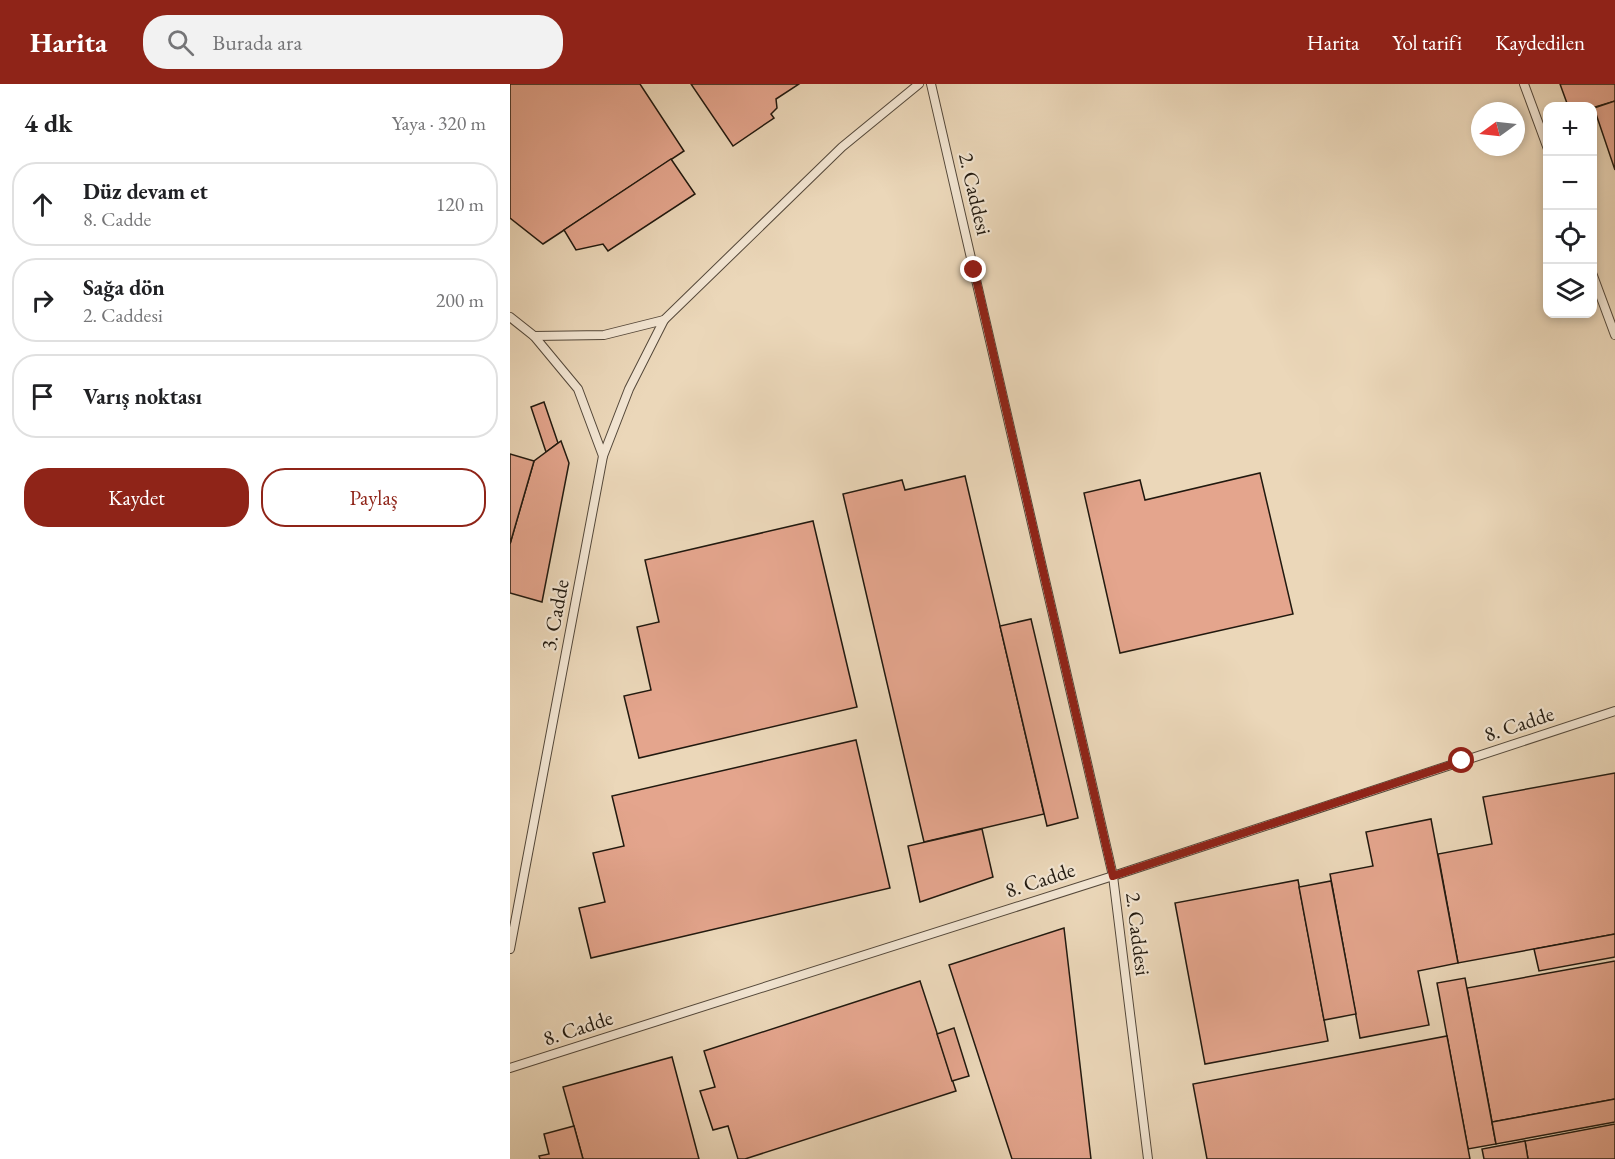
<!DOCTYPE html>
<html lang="tr">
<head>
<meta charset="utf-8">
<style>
  :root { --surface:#fff; --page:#f2f2f2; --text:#202124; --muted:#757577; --line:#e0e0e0; --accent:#8f2418 }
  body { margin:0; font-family:"EB Garamond",serif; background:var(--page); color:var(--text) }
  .controls { position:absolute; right:18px; top:18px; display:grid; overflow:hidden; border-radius:12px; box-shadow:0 3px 9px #0003 }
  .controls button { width:54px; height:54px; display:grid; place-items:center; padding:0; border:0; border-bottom:2px solid var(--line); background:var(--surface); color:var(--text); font:30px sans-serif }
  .compass { position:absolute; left:961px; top:18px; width:54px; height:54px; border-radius:50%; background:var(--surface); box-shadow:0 3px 9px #0003; rotate:255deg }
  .stop { position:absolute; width:18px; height:18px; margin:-14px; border:4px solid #8f2418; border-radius:50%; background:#fff }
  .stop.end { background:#8f2418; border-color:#fff; box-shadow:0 2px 6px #0008 }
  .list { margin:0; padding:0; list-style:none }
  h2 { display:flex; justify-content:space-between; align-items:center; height:78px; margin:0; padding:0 24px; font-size:26px }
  h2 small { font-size:20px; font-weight:400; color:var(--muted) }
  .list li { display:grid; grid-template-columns:39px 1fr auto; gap:18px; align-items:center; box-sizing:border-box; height:84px; margin:0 12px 12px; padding:0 12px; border:2px solid var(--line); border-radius:24px }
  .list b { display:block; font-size:22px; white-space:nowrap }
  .list p { margin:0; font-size:20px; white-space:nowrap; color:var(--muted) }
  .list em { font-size:20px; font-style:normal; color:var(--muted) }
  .actions { display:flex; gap:12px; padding:18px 24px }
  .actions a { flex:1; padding:14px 0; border:2px solid var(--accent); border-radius:24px; text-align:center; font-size:21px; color:var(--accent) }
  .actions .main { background:var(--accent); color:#fff }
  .icon { flex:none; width:33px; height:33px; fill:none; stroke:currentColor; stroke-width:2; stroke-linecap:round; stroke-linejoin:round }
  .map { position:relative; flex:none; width:1105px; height:1075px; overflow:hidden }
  header { display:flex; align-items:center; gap:36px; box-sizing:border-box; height:84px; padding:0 30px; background:var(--accent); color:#fff }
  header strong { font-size:28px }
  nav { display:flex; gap:33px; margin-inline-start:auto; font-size:21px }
  .search { width:420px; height:54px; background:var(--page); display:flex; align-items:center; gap:15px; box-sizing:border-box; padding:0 21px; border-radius:24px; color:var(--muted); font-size:22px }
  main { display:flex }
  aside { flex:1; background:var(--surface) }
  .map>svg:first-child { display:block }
  .building { fill:#e4a58d; stroke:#21190f; stroke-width:1.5 }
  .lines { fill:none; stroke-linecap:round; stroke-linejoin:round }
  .service-casing { stroke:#54483a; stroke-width:10 }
  .service { stroke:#f2e5d2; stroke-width:8 }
  .route { stroke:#8f2418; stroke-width:8 }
  .labels { text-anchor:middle; stroke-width:4.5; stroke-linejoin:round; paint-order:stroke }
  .street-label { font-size:21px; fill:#21190f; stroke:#f2e5d2 }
</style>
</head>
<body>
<header>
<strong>Harita</strong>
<div class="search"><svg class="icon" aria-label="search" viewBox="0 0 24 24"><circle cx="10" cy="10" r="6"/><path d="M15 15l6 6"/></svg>Burada ara</div>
<nav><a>Harita</a><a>Yol tarifi</a><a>Kaydedilen</a></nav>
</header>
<main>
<aside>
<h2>4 dk<small>Yaya · 320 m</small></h2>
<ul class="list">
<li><svg class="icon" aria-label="ahead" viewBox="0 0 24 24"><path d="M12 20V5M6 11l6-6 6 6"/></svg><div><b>Düz devam et</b><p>8. Cadde</p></div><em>120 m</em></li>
<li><svg class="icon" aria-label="right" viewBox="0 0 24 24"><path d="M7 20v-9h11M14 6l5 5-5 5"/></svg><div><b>Sağa dön</b><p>2. Caddesi</p></div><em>200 m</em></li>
<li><svg class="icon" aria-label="arrive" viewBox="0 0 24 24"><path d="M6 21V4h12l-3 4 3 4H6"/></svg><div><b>Varış noktası</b></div></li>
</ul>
<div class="actions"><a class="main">Kaydet</a><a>Paylaş</a></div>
</aside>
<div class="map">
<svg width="1105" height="1075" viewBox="0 0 1105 1075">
  <rect width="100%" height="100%" fill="#ebd7b9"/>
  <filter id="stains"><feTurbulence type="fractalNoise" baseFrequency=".00333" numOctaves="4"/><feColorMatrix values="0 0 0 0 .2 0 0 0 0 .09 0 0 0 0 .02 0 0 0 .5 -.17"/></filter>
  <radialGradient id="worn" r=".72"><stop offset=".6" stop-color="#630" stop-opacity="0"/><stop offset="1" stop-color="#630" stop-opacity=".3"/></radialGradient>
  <g class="building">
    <path d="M 0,0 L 130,0 L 174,67 L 33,160 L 0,134 Z"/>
    <path d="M 181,0 L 289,0 L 266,15 L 267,24 L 261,30 L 264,34 L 223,62 Z"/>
    <path d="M 1050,0 L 1105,0 L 1105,17 L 1082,24 L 1082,22 L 1058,22 Z"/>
    <path d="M 1105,17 L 1105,86 L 1084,24 Z"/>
    <path d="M 161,75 L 185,110 L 98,167 L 93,160 L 66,166 L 54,146 Z"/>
    <path d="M 34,318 L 48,359 L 36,368 L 21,323 Z"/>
    <path d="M 51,357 L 59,379 L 32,518 L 0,509 L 0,460 L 24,377 Z"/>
    <path d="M 0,370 L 24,377 L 0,460 Z"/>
    <path d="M 750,389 L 783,530 L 610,569 L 574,409 L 630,396 L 635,416 Z"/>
    <path d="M 455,392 L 534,730 L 414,758 L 333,410 L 392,396 L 395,406 Z"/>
    <path d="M 303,437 L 347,623 L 129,674 L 114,612 L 141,606 L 127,543 L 149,538 L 135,476 Z"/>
    <path d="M 521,535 L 568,734 L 537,742 L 490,542 Z"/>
    <path d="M 346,656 L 380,804 L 81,874 L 69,824 L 95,818 L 83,769 L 114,762 L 102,712 Z"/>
    <path d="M 1105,689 L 1105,850 L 948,879 L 928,770 L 982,760 L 973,713 Z"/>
    <path d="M 921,735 L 948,879 L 908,887 L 919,941 L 850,954 L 820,790 L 863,782 L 856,748 Z"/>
    <path d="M 472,745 L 483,793 L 410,818 L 398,762 Z"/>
    <path d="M 788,796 L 818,957 L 695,980 L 665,819 Z"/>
    <path d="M 821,797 L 846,930 L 814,936 L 789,803 Z"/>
    <path d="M 554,844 L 581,1075 L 502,1075 L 439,881 Z"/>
    <path d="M 1105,850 L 1105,873 L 1029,887 L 1024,865 Z"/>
    <path d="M 1105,877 L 1105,1015 L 982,1038 L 957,904 Z"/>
    <path d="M 955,894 L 986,1060 L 958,1065 L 927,899 Z"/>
    <path d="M 410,897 L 446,1007 L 235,1075 L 228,1075 L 218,1042 L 203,1046 L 190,1007 L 205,1003 L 194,967 Z"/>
    <path d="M 444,944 L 459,992 L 442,997 L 427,950 Z"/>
    <path d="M 937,952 L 960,1075 L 697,1075 L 683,1000 Z"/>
    <path d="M 162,973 L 189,1075 L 73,1075 L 53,1003 Z"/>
    <path d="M 1105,1015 L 1105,1038 L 986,1060 L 982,1038 Z"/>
    <path d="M 1105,1040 L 1105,1075 L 1018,1075 L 1015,1057 Z"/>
    <path d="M 64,1042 L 73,1075 L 30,1075 L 29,1072 L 39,1070 L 34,1050 Z"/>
    <path d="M 1015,1057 L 1018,1075 L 974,1075 L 972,1065 Z"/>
  </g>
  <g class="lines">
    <defs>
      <g id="service">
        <path d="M 421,0 L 603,792 L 638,1075"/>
        <path d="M 1014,0 L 1038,65"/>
        <path d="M 1082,189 L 1105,251"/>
        <path d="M 0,233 L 24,252 L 68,305 L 93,372 L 0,865"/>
        <path d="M 24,252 L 94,251 L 154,236 L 332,63 L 409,0"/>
        <path d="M 93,372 L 119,305 L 154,236"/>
        <path d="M 0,984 L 603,792 L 1105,627"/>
      </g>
    </defs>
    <use href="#service" class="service-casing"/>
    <use href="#service" class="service"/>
  </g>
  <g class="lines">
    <path class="route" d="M 464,186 L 603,792 L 952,677"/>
  </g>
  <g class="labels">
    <g class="street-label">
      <text transform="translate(465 110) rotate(77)" y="7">2. Caddesi</text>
      <text transform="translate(45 531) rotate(-79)" y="7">3. Cadde</text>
      <text transform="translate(1009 640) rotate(-18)" y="7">8. Cadde</text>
      <text transform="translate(530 796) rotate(-18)" y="7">8. Cadde</text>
      <text transform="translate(628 850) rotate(83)" y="7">2. Caddesi</text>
      <text transform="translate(68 944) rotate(-18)" y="7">8. Cadde</text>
    </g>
  </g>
  <rect width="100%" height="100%" filter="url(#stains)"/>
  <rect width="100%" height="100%" fill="url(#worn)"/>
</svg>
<div class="controls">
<button>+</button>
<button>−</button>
<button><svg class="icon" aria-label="locate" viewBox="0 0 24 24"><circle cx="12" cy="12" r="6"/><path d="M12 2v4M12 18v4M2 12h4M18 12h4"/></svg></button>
<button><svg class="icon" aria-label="layers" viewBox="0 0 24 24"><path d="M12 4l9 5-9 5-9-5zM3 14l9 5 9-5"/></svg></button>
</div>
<svg class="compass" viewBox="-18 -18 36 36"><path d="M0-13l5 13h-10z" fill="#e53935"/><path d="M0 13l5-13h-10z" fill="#757577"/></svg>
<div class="stop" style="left:952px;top:677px"></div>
<div class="stop end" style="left:464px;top:186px"></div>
</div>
</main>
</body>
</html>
